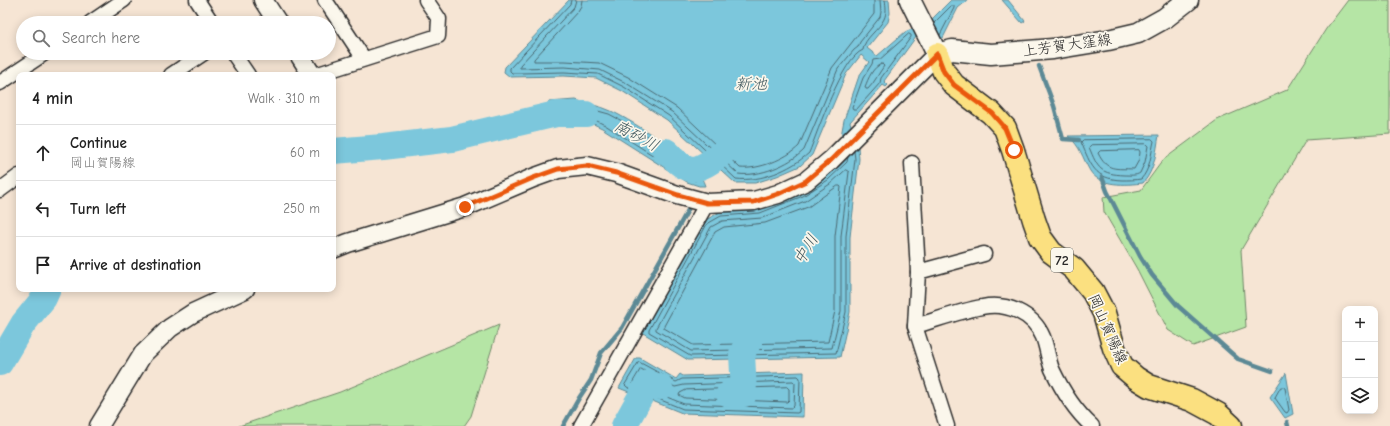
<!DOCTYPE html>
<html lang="en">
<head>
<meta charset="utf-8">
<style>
  :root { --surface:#fff; --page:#f6f6f6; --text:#222; --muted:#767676; --line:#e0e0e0 }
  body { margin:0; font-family:"Comic Neue","Klee One",sans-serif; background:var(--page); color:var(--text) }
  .controls { position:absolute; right:12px; bottom:12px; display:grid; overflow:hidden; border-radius:8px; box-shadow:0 2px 10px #0003 }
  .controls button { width:36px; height:36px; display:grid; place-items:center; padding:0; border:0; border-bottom:1px solid var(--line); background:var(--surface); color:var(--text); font:20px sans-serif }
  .stop { position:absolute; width:12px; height:12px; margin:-9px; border:3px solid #ea580c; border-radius:50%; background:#fff }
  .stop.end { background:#ea580c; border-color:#fff; box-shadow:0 1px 4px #0008 }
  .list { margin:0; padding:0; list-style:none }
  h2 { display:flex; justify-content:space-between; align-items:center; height:52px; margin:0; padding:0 16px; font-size:17px }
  h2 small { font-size:13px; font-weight:400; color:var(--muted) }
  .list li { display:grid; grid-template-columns:26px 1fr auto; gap:12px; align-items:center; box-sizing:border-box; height:56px; padding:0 16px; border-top:1px solid var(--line) }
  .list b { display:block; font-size:15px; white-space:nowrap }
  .list p { margin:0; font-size:13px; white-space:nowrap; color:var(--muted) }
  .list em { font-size:13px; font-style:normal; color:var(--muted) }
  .icon { flex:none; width:22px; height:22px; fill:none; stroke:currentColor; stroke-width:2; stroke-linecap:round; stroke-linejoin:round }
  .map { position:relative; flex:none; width:1390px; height:426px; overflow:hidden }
  .search { position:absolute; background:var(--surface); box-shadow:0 2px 10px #0003; left:16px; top:16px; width:320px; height:44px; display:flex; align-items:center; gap:10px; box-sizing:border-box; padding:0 14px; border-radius:22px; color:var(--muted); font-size:15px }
  .panel { position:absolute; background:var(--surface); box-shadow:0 2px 10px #0003; left:16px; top:72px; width:320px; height:220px; border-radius:8px }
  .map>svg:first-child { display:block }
  .green { fill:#b5e5a5; stroke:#708868 }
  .water { fill:#7cc7dc; stroke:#5c8995 }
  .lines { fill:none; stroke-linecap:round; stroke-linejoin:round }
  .shore { stroke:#4b6972; stroke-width:1 }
  .stream { stroke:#5c8995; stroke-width:4.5 }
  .river { stroke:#7cc7dc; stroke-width:26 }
  .minor-casing { stroke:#2b2b2b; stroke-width:17 }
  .tertiary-casing { stroke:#2b2b2b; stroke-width:21 }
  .secondary-casing { stroke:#2b2b2b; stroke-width:23 }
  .primary-casing { stroke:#2b2b2b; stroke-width:25 }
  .minor { stroke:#fbf7ec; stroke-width:14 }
  .tertiary { stroke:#fbf7ec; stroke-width:18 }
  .secondary { stroke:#fbf7ec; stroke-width:20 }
  .primary { stroke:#fbe080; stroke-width:22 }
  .route { stroke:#ea580c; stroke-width:5 }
  .labels { text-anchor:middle; stroke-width:3.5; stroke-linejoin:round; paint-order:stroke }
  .shield { fill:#fbf7ec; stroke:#696865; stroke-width:1 }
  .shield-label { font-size:14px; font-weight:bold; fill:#2b2b2b }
  .street-label { font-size:15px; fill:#2b2b2b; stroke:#fbf7ec }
  .water-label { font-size:16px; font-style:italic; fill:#435a60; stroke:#fbf7ec }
</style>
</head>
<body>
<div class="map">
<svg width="1390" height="426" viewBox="0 0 1390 426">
  <rect width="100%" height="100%" fill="#f6e5d4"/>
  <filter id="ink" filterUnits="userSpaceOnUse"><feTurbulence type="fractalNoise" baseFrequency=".025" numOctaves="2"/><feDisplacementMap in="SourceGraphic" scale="8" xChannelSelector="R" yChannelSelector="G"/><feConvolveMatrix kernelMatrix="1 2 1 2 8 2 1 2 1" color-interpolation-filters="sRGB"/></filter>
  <g filter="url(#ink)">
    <g class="green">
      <path d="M 1348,0 L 1390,0 L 1390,134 L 1306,140 L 1241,250 L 1246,327 L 1193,346 L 1168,330 L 1137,269 L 1104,212 L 1103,197 L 1141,190 L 1163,160 L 1217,120 L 1287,90 L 1326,29 Z"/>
      <path d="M 499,325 L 471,416 L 464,426 L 239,426 L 340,392 Z"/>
    </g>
    <g class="water">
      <path d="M 569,0 L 889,0 L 890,13 L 888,22 L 867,48 L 877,56 L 905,32 L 931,20 L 951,0 L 968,0 L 958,8 L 943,38 L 939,40 L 916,37 L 884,81 L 888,85 L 886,87 L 883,85 L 850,122 L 858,147 L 859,159 L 850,237 L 850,312 L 840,357 L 688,360 L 643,333 L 704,221 L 720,212 L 759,209 L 801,193 L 825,177 L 844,159 L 841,136 L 844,120 L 859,76 L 869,62 L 861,55 L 846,74 L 812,155 L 800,166 L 777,176 L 755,183 L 735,183 L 667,120 L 622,91 L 596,78 L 564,76 L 510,77 L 504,72 L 505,67 Z"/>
      <path d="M 1002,0 L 1008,0 L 1025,21 L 1022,23 Z"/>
      <path d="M 576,100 C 587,104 601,106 611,111 C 633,121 700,163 705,186 L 699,186 L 687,182 L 602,128 L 587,121 L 571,120 L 553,127 L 548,102 Z"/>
      <path d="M 1159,135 C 1156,152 1155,170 1143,183 C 1126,185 1100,187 1090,171 C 1082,157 1081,147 1068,136 Z"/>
      <path d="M 636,358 L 640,358 L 676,379 L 680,374 L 683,376 L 804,372 L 803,417 L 682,413 L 650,400 L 641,405 L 634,402 L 634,394 L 619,388 Z"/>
      <path d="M 1286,373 L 1293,414 L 1285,418 L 1270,397 Z"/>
    </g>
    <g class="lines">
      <g class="shore">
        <path d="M 571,0 L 570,4 L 510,68 L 510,71 L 512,73 L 520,73 L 564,72 L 598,74 L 624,87 L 669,116 L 736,179 C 761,182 790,170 809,153 C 818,131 842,58 863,50 C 864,38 879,30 884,19 C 887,13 886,6 885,0"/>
        <path d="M 576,0 L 574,7 L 520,65 L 520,68 L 565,67 L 600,70 L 626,83 L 672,112 L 738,174 C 759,177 789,165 804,150 L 838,69 L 854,50 L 858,47 L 860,42 L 880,17 L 881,12 L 880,0"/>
        <path d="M 582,0 L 581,6 L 578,11 L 534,59 L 534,61 L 565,61 L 599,63 L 628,77 L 677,108 L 740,168 C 758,170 786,159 799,146 L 832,68 L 874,14 L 874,0"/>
        <path d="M 934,23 L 951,6 L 954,6 L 954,8 L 940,35"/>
        <path d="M 909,34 L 911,35 L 911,37 L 881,78 L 880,83 L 856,110 L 853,110 L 852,108 L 863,78 L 872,64 L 873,60 L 880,59 Z"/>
        <path d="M 882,64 L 884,66 C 878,74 875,82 868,89 L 866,89 L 865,87 C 868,79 873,66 882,64 Z"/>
        <path d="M 576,105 L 609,114 L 637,129 L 658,143 L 695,176 L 697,180 L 695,181 L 689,178 L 605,125 L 589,117 L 571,116 L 558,121 L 556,120 L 554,106 Z"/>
        <path d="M 1152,139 L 1154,141 C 1151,154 1150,170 1141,179 C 1135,180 1128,180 1122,180 C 1094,179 1091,165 1081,142 L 1083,140 Z"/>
        <path d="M 1146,144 L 1148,146 L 1145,162 L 1140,173 C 1136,176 1130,175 1125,175 C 1100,174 1098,169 1089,147 L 1091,145 Z"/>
        <path d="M 1139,150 L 1140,152 L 1139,160 L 1134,169 C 1116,168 1107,172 1098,153 L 1100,151 Z"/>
        <path d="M 848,157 L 847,162 L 828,180 L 803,196 L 760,213 L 721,216 L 707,224 L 649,330 L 649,332 L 690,356 L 836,353 L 846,312 L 846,236 L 855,159 L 854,151"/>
        <path d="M 846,170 L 849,172 L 841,236 L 841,311 L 832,348 L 691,351 L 656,330 L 656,328 L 711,227 L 722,221 L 762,218 L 805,201 L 830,184 Z"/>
        <path d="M 838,186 L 840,186 L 841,187 L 835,236 L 835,311 L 828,342 L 693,345 L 664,328 L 664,326 L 715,232 L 724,227 L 765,223 L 808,207 Z"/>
        <path d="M 639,362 L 676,382 L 682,379 L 798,376 L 800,378 L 799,412 L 797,413 L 683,409 L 651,396 L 640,400 L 639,399 L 637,392 L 627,387 L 625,385 Z"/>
        <path d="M 641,369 L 675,387 L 684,385 L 793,381 L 795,383 L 794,406 L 792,408 L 684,404 L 652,391 L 644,392 L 639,387 L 633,384 L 633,382 Z"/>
        <path d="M 787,387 L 789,389 L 789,400 L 787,402 L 685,398 L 679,395 L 680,393 L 686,390 Z"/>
        <path d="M 1281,387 L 1283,387 L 1285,388 L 1289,410 L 1287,413 L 1285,412 L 1275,398 Z"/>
      </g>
      <g class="stream">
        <path d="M 1039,66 L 1054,106 L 1063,139 L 1079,140"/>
        <path d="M 1102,177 L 1107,191 L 1140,256 L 1152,275 L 1178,306 L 1238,359 L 1272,371"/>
        <path d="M 1287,422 L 1288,426"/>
        <path d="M 563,426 L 579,398 L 591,380 L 601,353 L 622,328 L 688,210"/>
      </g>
      <g class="river">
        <path d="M 333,151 L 383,147 L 452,139 L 556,114 L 586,114"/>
        <path d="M 666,151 C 672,156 680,166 688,168 C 702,174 728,148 738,139"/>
        <path d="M 0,363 L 23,324 L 44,298 L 48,289"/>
        <path d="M 729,394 L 744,394 L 742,353 L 757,328"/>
        <path d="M 624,426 L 648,383 L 660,387"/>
      </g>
      <defs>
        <g id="minor">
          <path d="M 197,0 L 212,23"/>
          <path d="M 325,0 L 364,59"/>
          <path d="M 90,23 L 124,0"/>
          <path d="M 233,53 L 248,75"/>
          <path d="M 171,75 L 204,53"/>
          <path d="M 315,75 L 438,36 L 439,19 L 426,0"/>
          <path d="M 0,83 L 45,53"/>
          <path d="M 912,163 L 918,272 L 915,326 L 947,426"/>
          <path d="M 0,190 L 19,176"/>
          <path d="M 918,272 L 984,254"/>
          <path d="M 915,326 C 936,320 960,311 982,307 C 1006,302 1033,313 1043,337 C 1047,347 1048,359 1052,369 C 1062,390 1075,411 1092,426"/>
          <path d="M 581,426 L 707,203"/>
        </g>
        <g id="tertiary">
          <path d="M 263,0 L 278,23"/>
          <path d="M 298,53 L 312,75"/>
          <path d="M 333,249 L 348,243 L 465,207 L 533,178 L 558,169 L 587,166 L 616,173 L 677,195 L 707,203 L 754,201 L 778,194 L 806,181 L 831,160 L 937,54"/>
          <path d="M 99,426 L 143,354 L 170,328 L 193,313 L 245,289"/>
        </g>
        <path id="secondary" d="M 910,0 L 937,54 L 952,50 L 991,54 L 1053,49 L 1108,40 L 1138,33 L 1165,18 L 1188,0"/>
        <path id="primary" d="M 937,54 L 944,72 L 954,85 L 991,113 L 1005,128 L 1013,150 L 1034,220 L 1040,237 L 1051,252 L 1074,269 L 1093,292 L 1104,313 L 1114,348 L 1122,366 L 1136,378 L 1149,386 L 1192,400 L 1218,414 L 1231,426"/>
      </defs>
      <use href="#minor" class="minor-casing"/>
      <use href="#tertiary" class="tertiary-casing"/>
      <use href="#secondary" class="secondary-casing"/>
      <use href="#primary" class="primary-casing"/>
      <use href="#minor" class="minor"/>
      <use href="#tertiary" class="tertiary"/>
      <use href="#secondary" class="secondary"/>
      <use href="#primary" class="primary"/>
    </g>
  </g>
  <g class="lines" filter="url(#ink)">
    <path class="route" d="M 465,207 L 533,178 L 558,169 L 587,166 L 616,173 L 678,195 L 707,203 L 754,202 L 778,194 L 806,181 L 831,160 L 937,54 L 944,72 L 954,85 L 992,113 L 1005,128 L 1014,150"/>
  </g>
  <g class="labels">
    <rect class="shield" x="1051" y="248" width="22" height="24" rx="3"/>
    <g class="shield-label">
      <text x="1062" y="265">72</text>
    </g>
    <g class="street-label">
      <text transform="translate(1067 45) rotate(-8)" y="5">上芳賀大窪線</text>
      <text transform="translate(1108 329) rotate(66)" y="5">岡山賀陽線</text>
    </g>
    <g class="water-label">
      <text x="751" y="89">新池</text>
      <text transform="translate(637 135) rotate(28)" y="6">南砂川</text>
      <text transform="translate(805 249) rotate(-59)" y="6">中川</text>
    </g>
  </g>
</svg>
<div class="controls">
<button>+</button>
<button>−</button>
<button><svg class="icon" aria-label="layers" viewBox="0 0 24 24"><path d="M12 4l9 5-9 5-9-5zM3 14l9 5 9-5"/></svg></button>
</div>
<div class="stop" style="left:1014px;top:150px"></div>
<div class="stop end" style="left:465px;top:207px"></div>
<div class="search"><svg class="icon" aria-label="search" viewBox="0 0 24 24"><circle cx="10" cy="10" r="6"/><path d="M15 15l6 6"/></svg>Search here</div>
<section class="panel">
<h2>4 min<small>Walk · 310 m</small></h2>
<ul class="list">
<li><svg class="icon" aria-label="ahead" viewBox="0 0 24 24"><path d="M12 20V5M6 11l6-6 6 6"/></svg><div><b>Continue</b><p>岡山賀陽線</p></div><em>60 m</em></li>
<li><svg class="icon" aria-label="left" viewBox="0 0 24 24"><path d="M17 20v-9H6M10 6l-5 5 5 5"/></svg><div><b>Turn left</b></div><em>250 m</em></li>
<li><svg class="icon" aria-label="arrive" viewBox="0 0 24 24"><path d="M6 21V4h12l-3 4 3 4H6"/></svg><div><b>Arrive at destination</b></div></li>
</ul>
</section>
</div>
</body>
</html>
